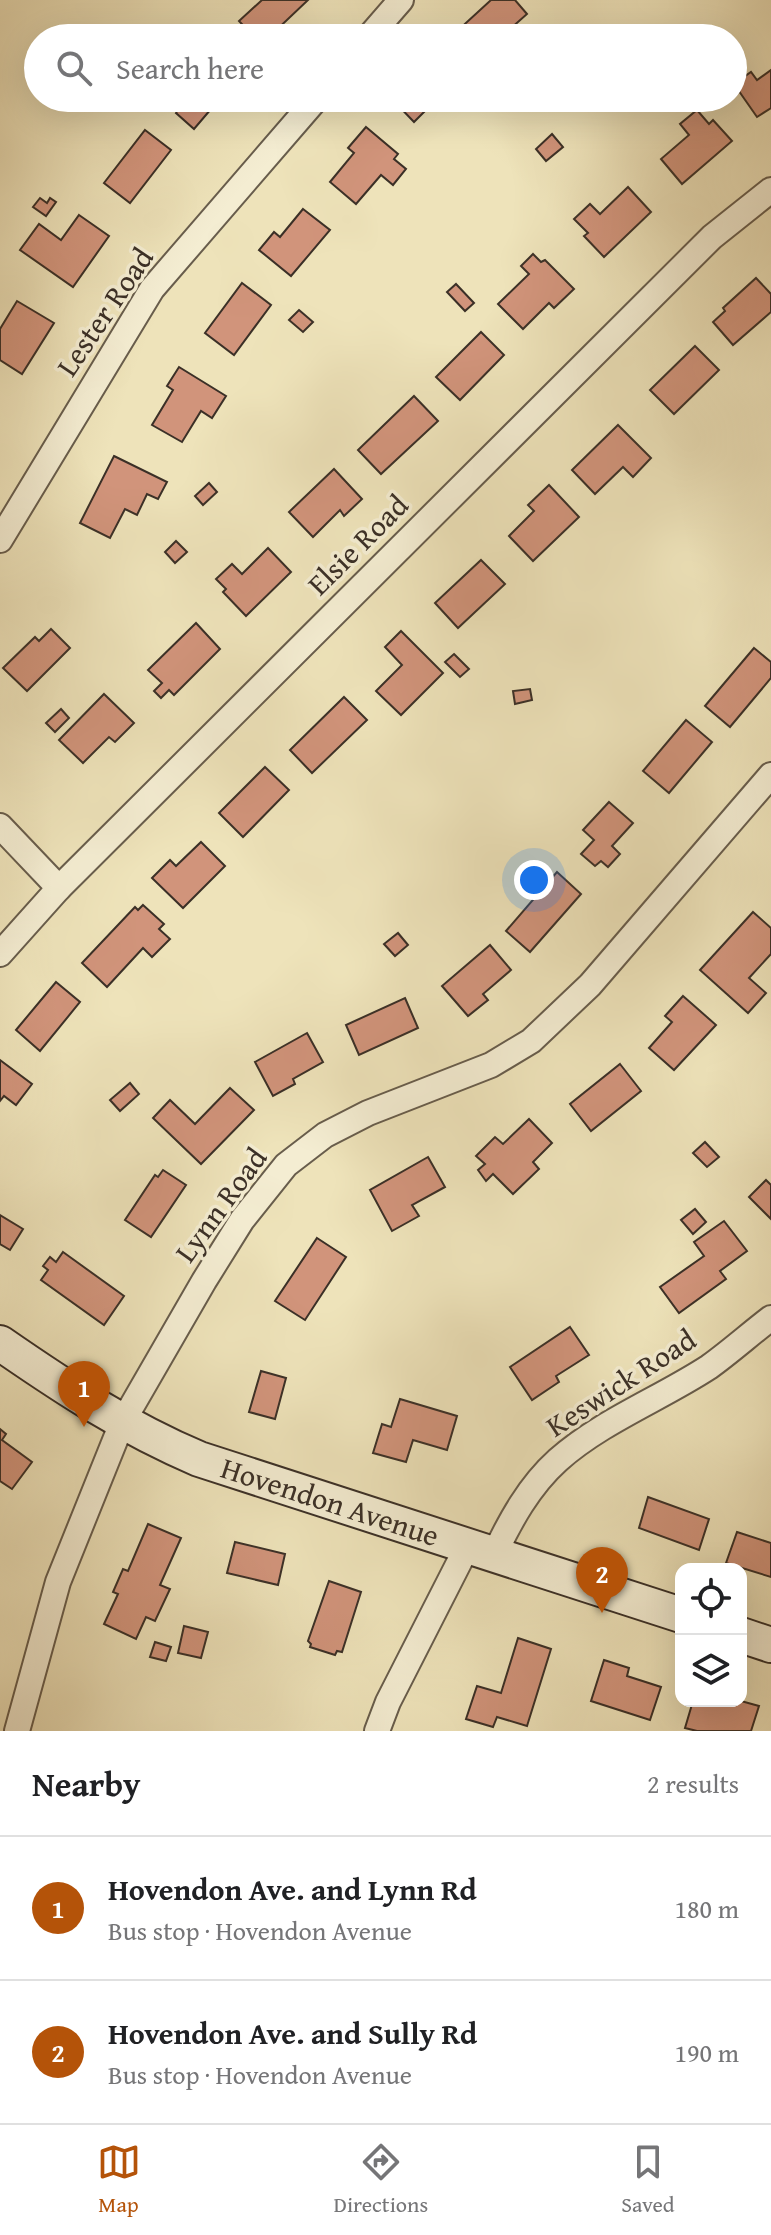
<!DOCTYPE html>
<html lang="en">
<head>
<meta charset="utf-8">
<style>
  :root { --surface:#fff; --page:#f6f6f6; --text:#202124; --muted:#757577; --line:#e0e0e0; --accent:#b45309 }
  body { margin:0; font-family:"Gentium Book Plus",serif; background:var(--page); color:var(--text) }
  .controls { position:absolute; right:24px; bottom:24px; display:grid; overflow:hidden; border-radius:16px; box-shadow:0 8px 32px #0002 }
  .controls button { width:72px; height:72px; display:grid; place-items:center; padding:0; border:0; border-bottom:2px solid var(--line); background:var(--surface); color:var(--text); font:40px sans-serif }
  .you { position:absolute; left:534px; top:880px; width:28px; height:28px; margin:-20px; border:6px solid #fff; border-radius:50%; background:#1a73e8; box-shadow:0 0 0 12px #1a73e833 }
  .badge { display:grid; place-items:center; width:52px; height:52px; border-radius:50%; background:var(--accent); color:#fff; font-size:26px; font-weight:700 }
  .pin { position:absolute; translate:-50% -66px; filter:drop-shadow(0 2px 4px #0008) }
  .pin::after { content:''; position:absolute; top:42px; width:28px; height:24px; background:inherit; clip-path:polygon(0 0,100% 0,50% 100%) }
  .list { margin:0; padding:0; list-style:none }
  h2 { display:flex; justify-content:space-between; align-items:center; height:104px; margin:0; padding:0 32px; font-size:34px }
  h2 small { font-size:26px; font-weight:400; color:var(--muted) }
  .list li { display:grid; grid-template-columns:52px 1fr auto; gap:24px; align-items:center; box-sizing:border-box; height:144px; padding:0 32px; border-top:2px solid var(--line) }
  .list b { display:block; font-size:30px; white-space:nowrap }
  .list p { margin:0; font-size:26px; white-space:nowrap; color:var(--muted) }
  .list em { font-size:26px; font-style:normal; color:var(--muted) }
  .icon { flex:none; width:44px; height:44px; fill:none; stroke:currentColor; stroke-width:2; stroke-linecap:round; stroke-linejoin:round }
  .map { position:relative; flex:none; width:771px; height:1731px; overflow:hidden }
  .search { position:absolute; background:var(--surface); box-shadow:0 8px 32px #0002; left:24px; right:24px; top:24px; height:88px; display:flex; align-items:center; gap:20px; box-sizing:border-box; padding:0 28px; border-radius:44px; color:var(--muted); font-size:30px }
  .sheet { height:392px; background:var(--surface) }
  nav { display:flex; justify-content:space-around; align-items:center; box-sizing:border-box; height:112px; border-top:2px solid var(--line); background:var(--surface); font-size:22px; color:var(--muted) }
  nav a { display:grid; justify-items:center; gap:4px }
  nav .on { color:var(--accent) }
  .map>svg:first-child { display:block }
  .building { fill:#d1947b; stroke:#3b3027; stroke-width:2 }
  .lines { fill:none; stroke-linecap:round; stroke-linejoin:round }
  .street-casing { stroke:#685d4c; stroke-width:28 }
  .secondary-casing { stroke:#3b3027; stroke-width:38 }
  .street { stroke:#f4edd2; stroke-width:24 }
  .secondary { stroke:#f4edd2; stroke-width:34 }
  .labels { text-anchor:middle; stroke-width:7; stroke-linejoin:round; paint-order:stroke }
  .street-label { font-size:30px; fill:#3b3027; stroke:#f4edd2 }
</style>
</head>
<body>
<div class="map">
<svg width="771" height="1731" viewBox="0 0 771 1731">
  <rect width="100%" height="100%" fill="#eee3ba"/>
  <filter id="stains"><feTurbulence type="fractalNoise" baseFrequency=".0025" numOctaves="4"/><feColorMatrix values="0 0 0 0 .2 0 0 0 0 .09 0 0 0 0 .02 0 0 0 .5 -.17"/></filter>
  <radialGradient id="worn" r=".72"><stop offset=".6" stop-color="#630" stop-opacity="0"/><stop offset="1" stop-color="#630" stop-opacity=".3"/></radialGradient>
  <g class="building">
    <path d="M 262,0 L 308,0 L 268,38 L 255,38 L 239,21 Z"/>
    <path d="M 491,0 L 515,0 L 527,14 L 500,38 L 460,38 L 455,33 Z"/>
    <path d="M 771,70 L 771,108 L 757,117 L 734,84 L 751,72 L 757,80 Z"/>
    <path d="M 172,98 L 215,98 L 213,100 L 217,102 L 194,129 L 176,113 L 181,106 Z"/>
    <path d="M 391,98 L 438,98 L 414,122 Z"/>
    <path d="M 697,110 L 709,124 L 713,120 L 732,141 L 682,184 L 661,159 L 689,135 L 680,124 Z"/>
    <path d="M 366,127 L 398,154 L 394,159 L 406,169 L 393,185 L 381,175 L 356,204 L 330,182 L 354,153 L 348,148 Z"/>
    <path d="M 145,130 L 171,150 L 130,203 L 104,183 Z"/>
    <path d="M 552,134 L 563,147 L 546,161 L 536,149 Z"/>
    <path d="M 628,187 L 651,212 L 604,257 L 584,236 L 588,233 L 574,219 L 590,204 L 600,214 Z"/>
    <path d="M 40,198 L 47,203 L 50,198 L 56,202 L 46,216 L 33,207 Z"/>
    <path d="M 303,209 L 330,230 L 291,276 L 259,250 L 274,232 L 280,237 Z"/>
    <path d="M 79,215 L 109,236 L 73,287 L 20,250 L 39,224 L 61,240 Z"/>
    <path d="M 533,254 L 541,262 L 545,260 L 574,289 L 554,308 L 549,303 L 523,329 L 498,304 L 529,274 L 521,266 Z"/>
    <path d="M 756,278 L 771,294 L 771,312 L 733,345 L 713,322 L 725,311 L 723,308 Z"/>
    <path d="M 242,283 L 271,305 L 234,355 L 205,333 Z"/>
    <path d="M 456,284 L 474,303 L 465,311 L 447,292 Z"/>
    <path d="M 17,301 L 54,323 L 22,374 L 0,360 L 0,329 Z"/>
    <path d="M 299,310 L 313,322 L 303,332 L 289,320 Z"/>
    <path d="M 481,332 L 504,355 L 460,400 L 436,377 Z"/>
    <path d="M 695,346 L 719,370 L 674,414 L 650,390 Z"/>
    <path d="M 179,367 L 226,396 L 212,418 L 201,411 L 182,442 L 152,425 L 173,390 L 167,386 Z"/>
    <path d="M 414,396 L 438,421 L 381,474 L 358,450 Z"/>
    <path d="M 618,425 L 651,458 L 633,477 L 623,467 L 595,494 L 572,470 Z"/>
    <path d="M 114,456 L 167,482 L 158,499 L 147,494 L 137,515 L 125,509 L 110,538 L 80,523 Z"/>
    <path d="M 334,469 L 362,499 L 344,516 L 340,510 L 313,537 L 289,512 Z"/>
    <path d="M 209,483 L 217,492 L 203,505 L 195,496 Z"/>
    <path d="M 549,485 L 579,517 L 533,561 L 509,536 L 534,511 L 528,505 Z"/>
    <path d="M 176,541 L 187,552 L 175,563 L 165,552 Z"/>
    <path d="M 268,548 L 291,572 L 246,616 L 223,592 L 226,589 L 216,579 L 232,564 L 242,574 Z"/>
    <path d="M 481,560 L 505,584 L 458,628 L 435,603 Z"/>
    <path d="M 196,623 L 220,649 L 174,695 L 169,690 L 161,698 L 154,691 L 162,683 L 148,670 Z"/>
    <path d="M 51,629 L 70,648 L 27,691 L 3,668 L 35,637 L 39,641 Z"/>
    <path d="M 401,631 L 443,673 L 401,715 L 376,691 L 402,665 L 385,647 Z"/>
    <path d="M 754,648 L 771,662 L 771,678 L 730,727 L 705,706 Z"/>
    <path d="M 454,654 L 469,669 L 460,677 L 445,662 Z"/>
    <path d="M 530,689 L 532,700 L 515,704 L 513,691 Z"/>
    <path d="M 104,694 L 134,723 L 115,742 L 109,737 L 83,763 L 59,740 Z"/>
    <path d="M 344,697 L 367,720 L 312,773 L 290,750 Z"/>
    <path d="M 61,709 L 69,718 L 55,732 L 46,723 Z"/>
    <path d="M 686,720 L 712,742 L 669,793 L 643,771 Z"/>
    <path d="M 265,767 L 289,790 L 243,837 L 219,813 Z"/>
    <path d="M 609,802 L 633,823 L 612,846 L 620,854 L 608,867 L 601,861 L 595,866 L 581,854 L 594,840 L 583,830 Z"/>
    <path d="M 201,842 L 225,866 L 183,908 L 152,878 L 170,860 L 176,866 Z"/>
    <path d="M 557,872 L 581,894 L 530,952 L 506,931 Z"/>
    <path d="M 143,905 L 164,924 L 159,929 L 170,939 L 152,957 L 143,948 L 107,987 L 82,963 L 135,907 L 138,910 Z"/>
    <path d="M 753,912 L 771,928 L 771,954 L 749,978 L 766,993 L 748,1013 L 700,970 Z"/>
    <path d="M 398,933 L 408,945 L 395,956 L 384,944 Z"/>
    <path d="M 490,945 L 511,970 L 483,994 L 488,1000 L 468,1016 L 442,986 Z"/>
    <path d="M 56,982 L 80,1002 L 40,1051 L 16,1030 Z"/>
    <path d="M 683,996 L 716,1025 L 674,1070 L 649,1048 L 672,1022 L 665,1016 Z"/>
    <path d="M 405,998 L 418,1028 L 359,1055 L 346,1025 Z"/>
    <path d="M 307,1033 L 323,1062 L 293,1079 L 295,1084 L 273,1096 L 255,1062 Z"/>
    <path d="M 0,1060 L 32,1084 L 16,1105 L 4,1096 L 0,1101 Z"/>
    <path d="M 620,1064 L 641,1091 L 591,1131 L 570,1104 Z"/>
    <path d="M 130,1083 L 139,1094 L 120,1111 L 110,1100 Z"/>
    <path d="M 230,1088 L 254,1110 L 201,1164 L 153,1118 L 170,1100 L 195,1124 Z"/>
    <path d="M 529,1119 L 552,1143 L 533,1162 L 539,1169 L 513,1194 L 493,1174 L 486,1181 L 478,1170 L 485,1164 L 476,1156 L 495,1137 L 503,1144 Z"/>
    <path d="M 705,1142 L 719,1157 L 707,1167 L 693,1153 Z"/>
    <path d="M 428,1157 L 445,1187 L 412,1205 L 419,1216 L 392,1231 L 370,1190 Z"/>
    <path d="M 163,1170 L 186,1185 L 151,1237 L 125,1220 L 155,1175 L 158,1177 Z"/>
    <path d="M 766,1180 L 771,1185 L 771,1219 L 749,1197 Z"/>
    <path d="M 695,1209 L 706,1222 L 693,1234 L 681,1220 Z"/>
    <path d="M 0,1215 L 23,1229 L 10,1250 L 0,1244 Z"/>
    <path d="M 724,1221 L 747,1251 L 720,1271 L 726,1279 L 679,1313 L 660,1287 L 704,1256 L 694,1242 Z"/>
    <path d="M 317,1238 L 346,1257 L 305,1320 L 275,1301 Z"/>
    <path d="M 63,1252 L 124,1296 L 104,1325 L 41,1280 L 48,1270 L 43,1266 L 50,1257 L 56,1262 Z"/>
    <path d="M 570,1327 L 589,1355 L 556,1376 L 559,1382 L 532,1400 L 510,1367 Z"/>
    <path d="M 261,1371 L 286,1378 L 275,1419 L 249,1412 Z"/>
    <path d="M 400,1399 L 457,1416 L 447,1450 L 413,1440 L 406,1462 L 373,1453 L 382,1424 L 391,1427 Z"/>
    <path d="M 0,1429 L 6,1434 L 2,1440 L 32,1462 L 12,1489 L 0,1481 Z"/>
    <path d="M 648,1497 L 709,1519 L 699,1550 L 639,1528 Z"/>
    <path d="M 148,1524 L 181,1538 L 160,1585 L 170,1589 L 155,1621 L 146,1617 L 136,1639 L 104,1624 L 118,1594 L 113,1592 L 123,1569 L 128,1571 Z"/>
    <path d="M 737,1532 L 771,1543 L 771,1577 L 726,1563 Z"/>
    <path d="M 235,1542 L 285,1554 L 278,1585 L 227,1573 Z"/>
    <path d="M 329,1581 L 361,1592 L 342,1652 L 337,1651 L 335,1655 L 310,1647 L 311,1644 L 308,1641 Z"/>
    <path d="M 184,1626 L 208,1632 L 201,1658 L 178,1653 Z"/>
    <path d="M 518,1638 L 551,1649 L 527,1726 L 497,1717 L 493,1727 L 466,1719 L 477,1686 L 501,1693 Z"/>
    <path d="M 155,1642 L 171,1647 L 166,1661 L 150,1657 Z"/>
    <path d="M 604,1660 L 629,1668 L 627,1676 L 661,1687 L 650,1720 L 591,1701 Z"/>
    <path d="M 693,1701 L 716,1701 L 731,1705 L 732,1701 L 741,1701 L 759,1706 L 751,1731 L 697,1731 L 685,1728 Z"/>
  </g>
  <g class="lines">
    <defs>
      <g id="street">
        <path d="M 368,38 L 401,0"/>
        <path d="M 0,540 L 152,289 L 317,98"/>
        <path d="M 0,826 L 59,888"/>
        <path d="M 0,954 L 59,888 L 712,237 L 771,190"/>
        <path d="M 494,1555 C 510,1521 529,1486 558,1460 C 602,1421 660,1399 709,1367 C 730,1352 750,1334 771,1318"/>
        <path d="M 17,1731 L 58,1582 L 122,1423 L 204,1281 L 242,1220 L 286,1165 L 325,1135 L 368,1113 L 491,1065 L 531,1041 L 590,985 L 771,775"/>
        <path d="M 377,1731 L 388,1702 L 467,1547"/>
      </g>
      <g id="secondary">
        <path d="M 0,1343 C 65,1388 126,1428 199,1459 L 681,1615"/>
        <path d="M 741,1635 L 771,1645"/>
      </g>
    </defs>
    <use href="#street" class="street-casing"/>
    <use href="#secondary" class="secondary-casing"/>
    <use href="#street" class="street"/>
    <use href="#secondary" class="secondary"/>
  </g>
  <g class="labels">
    <g class="street-label">
      <text transform="translate(105 312) rotate(-56)" y="10">Lester Road</text>
      <text transform="translate(358 545) rotate(-45)" y="10">Elsie Road</text>
      <text transform="translate(221 1205) rotate(-54)" y="10">Lynn Road</text>
      <text transform="translate(621 1383) rotate(-33)" y="10">Keswick Road</text>
      <text transform="translate(330 1502) rotate(18)" y="10">Hovendon Avenue</text>
    </g>
  </g>
  <rect width="100%" height="100%" filter="url(#stains)"/>
  <rect width="100%" height="100%" fill="url(#worn)"/>
</svg>
<div class="controls">
<button><svg class="icon" aria-label="locate" viewBox="0 0 24 24"><circle cx="12" cy="12" r="6"/><path d="M12 2v4M12 18v4M2 12h4M18 12h4"/></svg></button>
<button><svg class="icon" aria-label="layers" viewBox="0 0 24 24"><path d="M12 4l9 5-9 5-9-5zM3 14l9 5 9-5"/></svg></button>
</div>
<div class="you"></div>
<div class="pin badge" style="left:84px;top:1427px">1</div>
<div class="pin badge" style="left:602px;top:1613px">2</div>
<div class="search"><svg class="icon" aria-label="search" viewBox="0 0 24 24"><circle cx="10" cy="10" r="6"/><path d="M15 15l6 6"/></svg>Search here</div>
</div>
<section class="sheet">
<h2>Nearby<small>2 results</small></h2>
<ul class="list">
<li><span class="badge">1</span><div><b>Hovendon Ave. and Lynn Rd</b><p>Bus stop · Hovendon Avenue</p></div><em>180 m</em></li>
<li><span class="badge">2</span><div><b>Hovendon Ave. and Sully Rd</b><p>Bus stop · Hovendon Avenue</p></div><em>190 m</em></li>
</ul>
</section>
<nav>
<a class="on"><svg class="icon" aria-label="map" viewBox="0 0 24 24"><path d="M3 6l6-2 6 2 6-2v14l-6 2-6-2-6 2zM9 4v14M15 6v14"/></svg>Map</a>
<a><svg class="icon" aria-label="directions" viewBox="0 0 24 24"><path d="M12 3l9 9-9 9-9-9zM9 14v-3h6M13 9l2 2-2 2"/></svg>Directions</a>
<a><svg class="icon" aria-label="saved" viewBox="0 0 24 24"><path d="M7 4h10v16l-5-4-5 4z"/></svg>Saved</a>
</nav>
</body>
</html>
